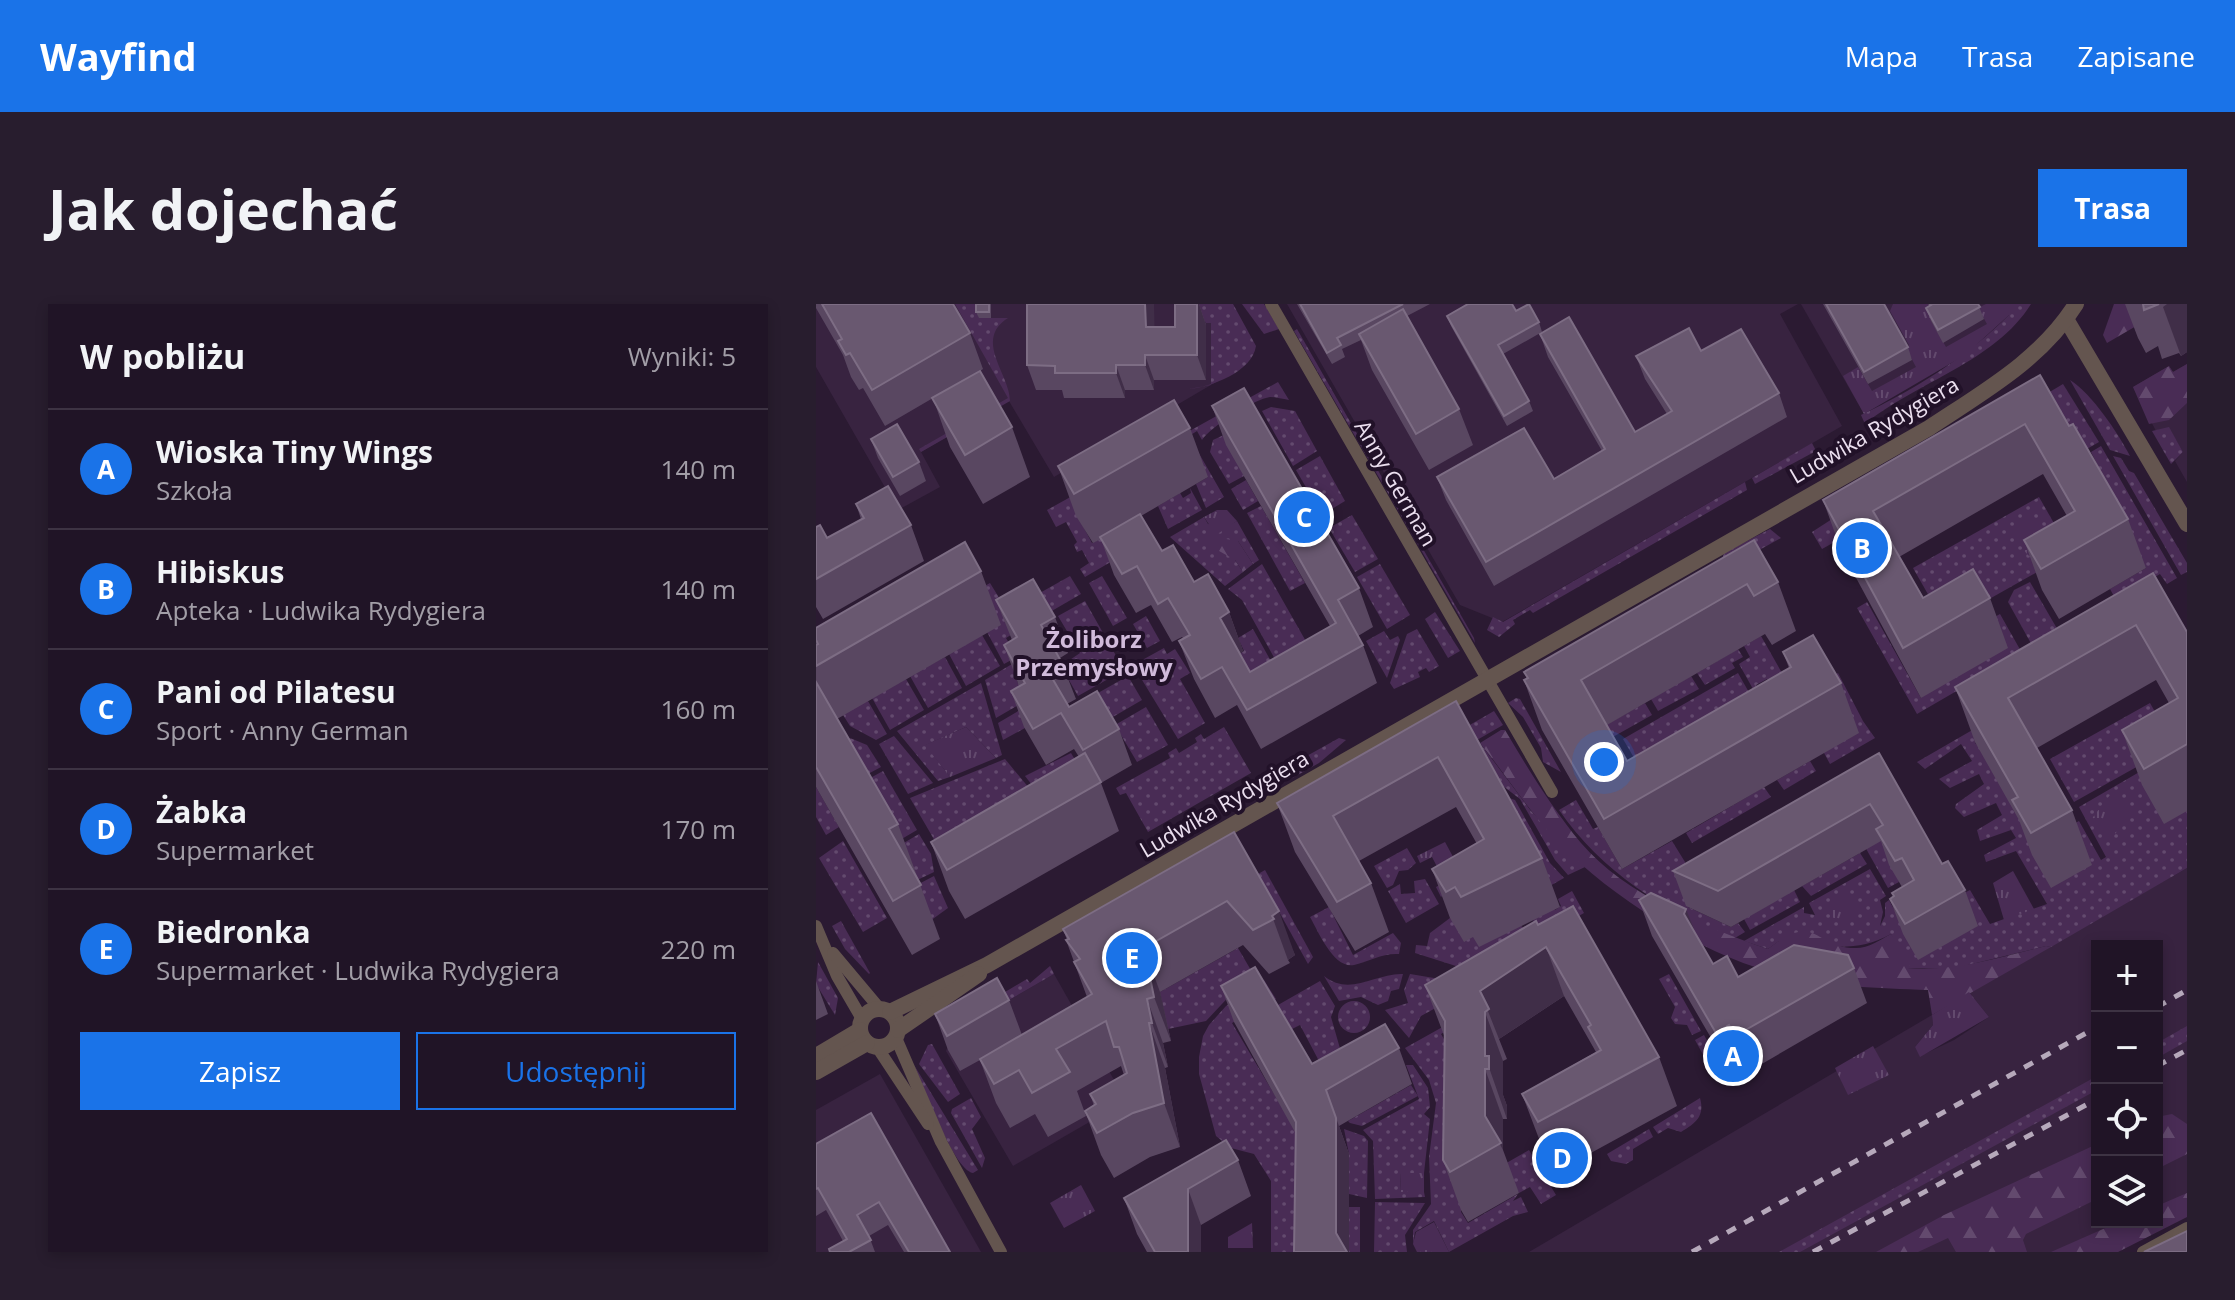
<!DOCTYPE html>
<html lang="pl">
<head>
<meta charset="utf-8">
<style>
  :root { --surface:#201426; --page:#281d2e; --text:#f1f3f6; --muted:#a29ea7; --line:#3d3343; --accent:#1a73e8 }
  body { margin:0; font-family:"Open Sans",sans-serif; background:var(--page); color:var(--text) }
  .controls { position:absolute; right:24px; bottom:24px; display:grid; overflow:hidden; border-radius:0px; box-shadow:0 4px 12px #0003 }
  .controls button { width:72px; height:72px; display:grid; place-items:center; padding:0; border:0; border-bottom:2px solid var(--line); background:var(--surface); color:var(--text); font:40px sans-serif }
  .you { position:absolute; left:788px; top:458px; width:28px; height:28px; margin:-20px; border:6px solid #fff; border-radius:50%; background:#1a73e8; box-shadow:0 0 0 12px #1a73e833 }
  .badge { display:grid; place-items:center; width:52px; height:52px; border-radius:50%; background:var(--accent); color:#fff; font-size:26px; font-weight:700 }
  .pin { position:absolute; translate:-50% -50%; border:4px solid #fff; box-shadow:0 2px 8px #0006 }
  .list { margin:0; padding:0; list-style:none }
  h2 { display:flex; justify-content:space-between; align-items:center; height:104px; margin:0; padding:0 32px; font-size:34px }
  h2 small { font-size:26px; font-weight:400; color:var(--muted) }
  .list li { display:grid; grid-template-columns:52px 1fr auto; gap:24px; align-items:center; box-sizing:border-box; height:120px; padding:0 32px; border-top:2px solid var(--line) }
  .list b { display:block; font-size:30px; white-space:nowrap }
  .list p { margin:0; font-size:26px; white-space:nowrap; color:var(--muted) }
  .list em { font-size:26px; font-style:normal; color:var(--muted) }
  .actions { display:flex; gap:16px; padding:24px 32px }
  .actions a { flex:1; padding:18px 0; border:2px solid var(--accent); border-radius:0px; text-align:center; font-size:28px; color:var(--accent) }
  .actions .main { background:var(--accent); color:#fff }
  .icon { flex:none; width:44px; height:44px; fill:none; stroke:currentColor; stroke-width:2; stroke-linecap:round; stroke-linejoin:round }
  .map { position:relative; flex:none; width:1371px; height:948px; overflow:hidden; border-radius:0px }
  header { display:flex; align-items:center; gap:48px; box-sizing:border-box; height:112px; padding:0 40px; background:var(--accent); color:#fff }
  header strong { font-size:38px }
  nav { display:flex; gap:44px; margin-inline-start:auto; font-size:28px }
  .intro { display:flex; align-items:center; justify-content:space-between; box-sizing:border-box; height:192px; padding:0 48px }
  h1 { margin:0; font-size:56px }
  .button { padding:20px 36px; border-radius:0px; background:var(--accent); color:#fff; font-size:28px; font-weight:700 }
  main { display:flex; gap:48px; padding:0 48px }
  aside { flex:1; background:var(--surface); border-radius:0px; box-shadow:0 4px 12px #0003 }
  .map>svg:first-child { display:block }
  .built { fill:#382340 }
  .grass { fill:url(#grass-dots) }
  .forest { fill:url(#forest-firs) }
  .park { fill:url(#park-tufts) }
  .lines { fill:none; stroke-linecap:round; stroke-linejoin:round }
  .minor { stroke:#64554f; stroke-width:12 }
  .tertiary { stroke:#64554f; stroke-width:16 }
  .rail { stroke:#b6a9bb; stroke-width:5; stroke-dasharray:10 10; stroke-linecap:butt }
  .wall { fill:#594761 }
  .shaded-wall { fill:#402e48 }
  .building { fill:#695870; stroke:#7d6d84; stroke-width:2 }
  .labels { text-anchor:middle; stroke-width:8; stroke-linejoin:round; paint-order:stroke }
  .street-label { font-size:22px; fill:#ebdfef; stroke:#211128 }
  .neighbourhood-label { font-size:24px; font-weight:bold; fill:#d1bbdb; stroke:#211128 }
</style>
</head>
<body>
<header>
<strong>Wayfind</strong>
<nav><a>Mapa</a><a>Trasa</a><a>Zapisane</a></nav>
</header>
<div class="intro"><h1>Jak dojechać</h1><a class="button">Trasa</a></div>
<main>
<aside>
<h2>W pobliżu<small>Wyniki: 5</small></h2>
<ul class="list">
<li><span class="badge">A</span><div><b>Wioska Tiny Wings</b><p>Szkoła</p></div><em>140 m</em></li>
<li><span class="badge">B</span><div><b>Hibiskus</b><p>Apteka · Ludwika Rydygiera</p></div><em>140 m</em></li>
<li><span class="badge">C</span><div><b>Pani od Pilatesu</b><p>Sport · Anny German</p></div><em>160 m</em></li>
<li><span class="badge">D</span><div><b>Żabka</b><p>Supermarket</p></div><em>170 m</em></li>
<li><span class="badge">E</span><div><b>Biedronka</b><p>Supermarket · Ludwika Rydygiera</p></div><em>220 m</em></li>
</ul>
<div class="actions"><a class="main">Zapisz</a><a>Udostępnij</a></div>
</aside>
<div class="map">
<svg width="1371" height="948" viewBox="0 0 1371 948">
  <defs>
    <pattern id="grass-dots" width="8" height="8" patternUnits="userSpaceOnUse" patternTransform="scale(2)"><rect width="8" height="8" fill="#492c55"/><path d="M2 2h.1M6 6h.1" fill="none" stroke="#634a6e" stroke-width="1.8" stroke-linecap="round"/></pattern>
    <pattern id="forest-firs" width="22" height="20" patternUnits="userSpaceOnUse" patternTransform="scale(2)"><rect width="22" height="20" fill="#492c55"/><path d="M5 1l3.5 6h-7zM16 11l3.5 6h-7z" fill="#634a6e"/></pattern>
    <pattern id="park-tufts" width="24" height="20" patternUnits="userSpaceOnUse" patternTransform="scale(2)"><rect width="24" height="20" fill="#492c55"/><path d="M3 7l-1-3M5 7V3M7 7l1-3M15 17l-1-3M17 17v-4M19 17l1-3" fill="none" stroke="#634a6e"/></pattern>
  </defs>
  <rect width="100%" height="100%" fill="#2b1a32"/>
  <g class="built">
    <path d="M 0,0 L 405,0 L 434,50 L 429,61 L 238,173 L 193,97 L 105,148 L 124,183 L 82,206 L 0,63 Z"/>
    <path d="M 471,0 L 982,0 L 964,10 L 1026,122 L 686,318 L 644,301 Z"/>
    <path d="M 985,0 L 1193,0 L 1193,11 L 1048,110 Z"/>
    <path d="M 1371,60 L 1371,178 L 1359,157 L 1367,148 L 1353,124 L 1340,127 L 1317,83 L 1353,62 L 1357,68 Z"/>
    <path d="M 1371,564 L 1371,891 L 1341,906 L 1341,642 L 1281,642 L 1281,918 L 1317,918 L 1257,948 L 713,948 L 1116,711 L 1117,721 L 1099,743 L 1104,752 L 1138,736 L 1173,713 L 1153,688 Z"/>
    <path d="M 238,670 L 310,797 L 197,862 L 130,747 L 138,728 Z"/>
    <path d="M 64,770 L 165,948 L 0,948 L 0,806 Z"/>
  </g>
  <g class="grass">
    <path d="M 139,0 L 162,0 L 163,14 L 192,14 C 157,36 194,70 194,97 L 105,148 L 103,145 L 192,94 Z"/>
    <path d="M 379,0 L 417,0 L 440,42 C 436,68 395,83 373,85 L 395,81 L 395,19 L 390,19 Z"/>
    <path d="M 426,0 L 448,0 L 463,25 L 448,30 Z"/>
    <path d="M 1193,0 L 1215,0 C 1179,58 1100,78 1049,120 L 1045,111 C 1098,86 1151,53 1193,11 Z"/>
    <path d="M 481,25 L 658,334 L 659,339 L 478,27 Z"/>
    <path d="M 1254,76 C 1277,91 1301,128 1314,152 L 1294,146 Z"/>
    <path d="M 462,78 L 473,96 C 467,95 460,93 454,93 C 439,95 395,122 386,136 L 381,127 L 373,132 L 408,193 L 390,204 L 380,180 L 392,173 L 261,211 L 276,239 L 288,233 L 310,249 L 269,273 L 264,265 L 273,259 L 266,246 L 261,248 L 258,241 L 261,238 L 250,218 L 240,223 L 231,206 Z"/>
    <path d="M 1247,80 L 1283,138 L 1271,145 L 1260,137 L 1232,89 Z"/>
    <path d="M 455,103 L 479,107 L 501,147 L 477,162 L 446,107 Z"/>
    <path d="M 1353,123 L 1367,148 L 1355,160 L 1336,127 Z"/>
    <path d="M 412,129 L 428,172 L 413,180 L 394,148 L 397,136 Z"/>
    <path d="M 996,139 L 1000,147 L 939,180 L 936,174 Z"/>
    <path d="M 1285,142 L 1361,274 L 1351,280 L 1344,270 L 1300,296 L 1294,285 L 1330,264 L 1270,169 L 1282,162 L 1275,148 Z"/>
    <path d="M 504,152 L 529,197 L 506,211 L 480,166 Z"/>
    <path d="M 1297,152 L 1305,154 L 1313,167 L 1318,169 L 1371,259 L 1371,268 L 1365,271 Z"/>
    <path d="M 430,176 L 442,197 L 427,206 L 415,185 Z"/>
    <path d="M 929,178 L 931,186 L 717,309 L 714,306 L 697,316 L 699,320 L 683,333 L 671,326 L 677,313 L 687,318 Z"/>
    <path d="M 374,184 L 386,206 L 352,225 L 342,202 L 364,189 L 367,194 L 375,189 Z"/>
    <path d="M 1223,193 L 1255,249 L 1129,320 L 1097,264 Z"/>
    <path d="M 1097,194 L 1006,245 L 996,228 L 1030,206 Z"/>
    <path d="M 445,202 L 489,279 L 474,287 L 431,209 Z"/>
    <path d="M 536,211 L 562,255 L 539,268 L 513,224 Z"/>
    <path d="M 388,213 L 392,220 L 410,223 L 421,217 L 443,256 L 437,260 L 422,237 L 419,256 L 427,268 L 409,282 L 354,233 Z"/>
    <path d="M 954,225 L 965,234 L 909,265 L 905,259 L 908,249 Z"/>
    <path d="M 446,260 L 500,355 L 469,373 L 426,296 L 412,285 Z"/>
    <path d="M 564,260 L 594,311 L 571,325 L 541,273 Z"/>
    <path d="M 254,272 L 265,290 L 234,308 L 222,290 Z"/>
    <path d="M 286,272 L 311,314 L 297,322 L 273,279 Z"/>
    <path d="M 1214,278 L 1243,328 L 1217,343 L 1192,298 L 1198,286 Z"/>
    <path d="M 174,279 L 203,326 L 190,334 L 201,353 L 188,360 L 171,328 L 52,397 L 71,430 L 60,436 L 34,422 L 7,379 L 9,371 Z"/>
    <path d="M 269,297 L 308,366 L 262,392 L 245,362 L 264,349 L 242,312 Z"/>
    <path d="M 1051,298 L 1105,394 L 1175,315 L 1184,310 L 1206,349 L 1101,410 L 1041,304 Z"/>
    <path d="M 619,308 L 644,347 L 632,354 L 609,315 Z"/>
    <path d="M 330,312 L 344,337 L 331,344 L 317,320 Z"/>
    <path d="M 437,325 L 456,359 L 430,374 L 418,353 L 428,347 L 422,334 Z"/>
    <path d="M 601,325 L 623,362 L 613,368 L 610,364 L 602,368 L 604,373 L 578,385 L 574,379 L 591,330 Z"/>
    <path d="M 568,327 L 574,336 L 582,332 L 584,336 L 571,374 L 550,337 Z"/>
    <path d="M 166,331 L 184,362 L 150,382 L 133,350 Z"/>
    <path d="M 945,332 L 971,378 L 957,386 L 951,375 L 940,381 L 952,403 L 951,410 L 923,360 L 934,353 L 928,342 Z"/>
    <path d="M 348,344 L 351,350 L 359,345 L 374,369 L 364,375 L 389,419 L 362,435 L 320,366 L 319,360 Z"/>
    <path d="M 922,345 L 927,353 L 916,359 L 919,364 L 889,381 L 881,369 Z"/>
    <path d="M 129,353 L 146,384 L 112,404 L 94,372 Z"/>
    <path d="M 203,356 L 201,377 L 211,396 L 180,414 L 169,376 Z"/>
    <path d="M 922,369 L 948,415 L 834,481 L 807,435 Z"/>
    <path d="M 1022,369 L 1047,417 L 1059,434 L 1014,460 L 1008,449 L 1012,375 Z"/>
    <path d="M 312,372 L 326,396 L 266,431 L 252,406 Z"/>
    <path d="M 875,372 L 883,385 L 842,407 L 835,395 Z"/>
    <path d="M 90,375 L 108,406 L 74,426 L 56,394 Z"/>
    <path d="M 165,379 L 186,451 L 180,454 L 150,423 L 110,441 L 134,473 L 122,477 L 81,427 Z"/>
    <path d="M 700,394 L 704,395 L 745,468 L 727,458 L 725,444 L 707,413 L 692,399 Z"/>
    <path d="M 1210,395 L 1159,439 L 1254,522 L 1263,517 L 1285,556 L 1290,553 L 1263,503 L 1351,452 L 1371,507 L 1371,564 L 1235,643 L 1230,642 L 1135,665 L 1090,664 L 1075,630 C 1038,651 1004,640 963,637 L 952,645 L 928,637 L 988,603 L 988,609 L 999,611 L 993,599 L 1054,565 L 1070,592 L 1064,596 L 1067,608 L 1064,622 L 1069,612 L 1069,599 L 1073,596 L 1086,620 L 1154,586 L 1174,620 L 1231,600 L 1200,547 L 1170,558 L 1168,551 L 1200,534 L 1195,526 L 1164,537 L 1161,526 L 1186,511 L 1180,499 L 1148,513 L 1139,504 L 1140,500 L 1168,480 L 1163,470 L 1134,484 L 1123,475 L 1156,457 L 1145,440 L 1109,465 L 1101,458 Z"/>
    <path d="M 829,399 L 836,411 L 795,434 L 788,422 Z"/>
    <path d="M 1334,399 L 1358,442 L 1258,498 L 1234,455 Z"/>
    <path d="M 214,400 L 209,424 L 187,436 L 182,419 Z"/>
    <path d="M 330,403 L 352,441 L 321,458 L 299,421 Z"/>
    <path d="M 678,407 L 687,421 L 661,436 L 652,422 Z"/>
    <path d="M 408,423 L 435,469 L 332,528 L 310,489 L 304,491 L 300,484 L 354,454 L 352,449 L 360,444 L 363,449 L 381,438 L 379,434 L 385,430 L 388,435 Z"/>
    <path d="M 78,432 L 117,479 L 92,490 L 63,440 Z"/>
    <path d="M 34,434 L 51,441 L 65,463 L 35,479 L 16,445 Z"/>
    <path d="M 523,434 L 530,436 L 503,459 L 473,476 L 455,472 Z"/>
    <path d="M 664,439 L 715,507 L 769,563 L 752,571 L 739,556 L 704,495 L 687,482 Z"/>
    <path d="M 255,449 L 265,466 L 223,490 L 209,472 Z"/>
    <path d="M 189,455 L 233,508 L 123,544 L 94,494 Z"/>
    <path d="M 994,457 L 1000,467 L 968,486 L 961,476 Z"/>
    <path d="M 67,467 L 101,526 L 72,543 L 38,483 Z"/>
    <path d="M 0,483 L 23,523 L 10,531 L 0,513 Z"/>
    <path d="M 948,483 L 955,493 L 876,539 L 870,529 Z"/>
    <path d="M 690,493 L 699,496 L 734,559 L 748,574 L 732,583 Z"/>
    <path d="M 760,496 L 777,525 L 782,523 L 806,565 L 856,537 L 869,558 L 872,603 L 915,623 L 922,619 L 929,628 L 919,634 C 850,610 784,566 743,506 Z"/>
    <path d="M 394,508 L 399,516 L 340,552 L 334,542 Z"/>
    <path d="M 103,530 L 115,550 L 118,568 L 93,580 L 74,547 Z"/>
    <path d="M 1068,535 L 1083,578 L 1072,584 L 1048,541 Z"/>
    <path d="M 27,537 L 71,614 L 47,628 L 3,554 Z"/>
    <path d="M 591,544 L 600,559 L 592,566 L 583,567 L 577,581 L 571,584 L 558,562 Z"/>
    <path d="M 1044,549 L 1051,560 L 995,592 L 986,582 Z"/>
    <path d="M 449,566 L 497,653 L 492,660 L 442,570 Z"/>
    <path d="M 118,572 L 132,604 L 114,617 L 95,584 Z"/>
    <path d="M 609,575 L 623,600 L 590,619 L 572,587 L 584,580 L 585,590 L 599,589 L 598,577 Z"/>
    <path d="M 978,586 L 984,598 L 934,626 L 928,615 Z"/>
    <path d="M 756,587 L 768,609 L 662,669 L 599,649 L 600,641 L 611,642 L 614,629 L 634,614 L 657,633 L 704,620 L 707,624 L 718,618 L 716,613 L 736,602 L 739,606 L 745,602 L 742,595 Z"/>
    <path d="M 513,603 L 537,651 L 577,629 L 585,639 L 583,650 C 566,649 554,657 538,661 C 518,665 503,629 494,613 Z"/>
    <path d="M 25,617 L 54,669 L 53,670 L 29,645 L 16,622 Z"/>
    <path d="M 422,644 L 436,668 L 390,717 L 352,725 L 344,688 Z"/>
    <path d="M 2,658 L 22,694 L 19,711 L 0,680 Z"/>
    <path d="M 741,659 L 738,666 L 625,730 L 646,767 L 645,908 L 652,919 L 702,890 L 697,897 L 705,893 L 712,908 L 697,912 L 633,948 L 618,917 L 599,928 L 597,941 L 597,926 L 615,900 L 613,853 L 620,799 L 613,776 L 589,744 Z"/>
    <path d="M 234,662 L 238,670 L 188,699 L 169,700 L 211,675 L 214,679 Z"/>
    <path d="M 587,670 L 583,685 L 575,687 L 572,697 L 562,701 L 545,693 L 523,697 L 508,672 C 534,693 559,669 587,670 Z"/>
    <path d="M 594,670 L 624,675 L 636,695 L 605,712 L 593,734 L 569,706 L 592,699 L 588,686 Z"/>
    <path d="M 853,670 L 885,727 L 876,731 L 871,721 L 859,720 L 855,714 L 859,703 L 843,675 Z"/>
    <path d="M 448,676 L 460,695 L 416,719 L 483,832 L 494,948 L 455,948 L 455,877 L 438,850 L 415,844 L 400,832 L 383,770 L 383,753 L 387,732 L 393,721 L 410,702 Z"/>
    <path d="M 504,677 L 519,702 L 515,713 L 525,748 L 503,757 L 484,721 L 476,725 L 462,701 Z"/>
    <circle cx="538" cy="713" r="16"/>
    <path d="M 1371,722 L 1371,737 L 1341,754 L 1341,739 Z"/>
    <path d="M 888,731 L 908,767 L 902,778 L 879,736 Z"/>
    <path d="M 116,740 L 144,790 L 132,798 L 103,760 L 112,741 Z"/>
    <path d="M 98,761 L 162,866 L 157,869 C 137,865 107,781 98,761 Z"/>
    <path d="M 590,761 L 597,761 L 612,784 L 614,803 L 608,810 L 614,815 L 608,869 L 584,869 L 585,888 L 608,888 L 609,893 L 559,895 L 557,837 L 547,826 L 603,795 Z"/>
    <path d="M 1281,772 L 1281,786 L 984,948 L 963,948 Z"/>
    <path d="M 595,781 L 602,792 L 546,822 L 534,819 L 532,817 Z"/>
    <path d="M 155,794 L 165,813 L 156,825 L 169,854 L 166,864 L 135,809 L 136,805 Z"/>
    <path d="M 884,794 C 889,812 880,819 865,828 L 852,824 L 842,830 L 837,823 Z"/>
    <path d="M 528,825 L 548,832 L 552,837 L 551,894 L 533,890 L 533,850 Z"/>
    <path d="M 833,825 L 837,833 L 817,845 L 817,856 L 810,860 L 795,857 L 791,850 Z"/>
    <path d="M 713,846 L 740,891 L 725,900 L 714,883 L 703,889 L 687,861 Z"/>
    <path d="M 559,898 L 609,899 L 589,931 L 591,948 L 558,948 Z"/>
    <rect x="533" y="903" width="11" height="45"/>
  </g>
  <g class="forest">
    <path d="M 1298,0 L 1358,0 L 1291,39 L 1287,31 Z"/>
    <path d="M 1371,60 L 1371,99 L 1353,116 L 1333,120 L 1317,83 L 1353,62 L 1357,68 Z"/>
    <path d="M 393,232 L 422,237 L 437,260 L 427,268 L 419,256 L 389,239 Z"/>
    <path d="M 685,426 L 689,426 C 712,465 736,504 765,539 C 808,590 890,624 952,645 C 1001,606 997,644 1040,644 C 1053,644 1064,636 1075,630 L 1095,660 L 1091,664 C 1139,668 1184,653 1230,642 L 1235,643 L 1116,711 L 1112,686 C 1061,684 1005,683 955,668 C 883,648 795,593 743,539 C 713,508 691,472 664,439 Z"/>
    <path d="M 1356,810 L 1371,820 L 1371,850 L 1341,865 L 1341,813 Z"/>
    <path d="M 1281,840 L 1281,895 L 1210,930 L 1207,936 L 1211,948 L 1140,948 L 1132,934 L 1102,948 L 1060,948 L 1128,911 Z"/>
    <path d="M 1371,889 L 1371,913 L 1302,948 L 1235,948 L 1303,918 L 1341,918 L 1341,902 Z"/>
  </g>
  <g class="park">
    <path d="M 1077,0 L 1112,0 L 1120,14 L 1115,17 L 1130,43 L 1171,20 L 1162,4 L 1170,0 L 1193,0 L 1193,11 L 1149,51 L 1048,110 L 1027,72 L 1042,63 L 1056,87 L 1100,63 L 1090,44 L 1093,41 L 1074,7 Z"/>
    <path d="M 401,206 L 411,206 L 421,217 L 400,231 L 388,213 Z"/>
    <path d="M 1211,214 L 1225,220 L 1226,233 L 1219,249 L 1214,253 C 1204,244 1196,226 1204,215 Z"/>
    <path d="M 150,423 L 180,454 L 134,473 L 109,441 Z"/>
    <path d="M 1294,491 L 1317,505 L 1297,533 L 1274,517 Z"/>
    <path d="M 629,538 L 648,573 L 625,593 L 620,583 L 629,578 L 616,553 L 604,559 L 601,552 Z"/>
    <path d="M 1197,567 L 1218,605 L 1188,616 L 1177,579 Z"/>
    <circle cx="1027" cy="605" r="13"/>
    <path d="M 1153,688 L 1173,713 L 1104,753 L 1099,743 L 1117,721 L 1116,711 Z"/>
    <path d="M 1057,742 L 1073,771 L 1032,791 L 1019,764 Z"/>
    <path d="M 584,869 L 608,869 L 608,888 L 585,888 Z"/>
    <path d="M 265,881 L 279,907 L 248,924 L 234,899 Z"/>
    <path d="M 618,918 L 633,948 L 601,948 L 597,940 L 600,928 Z"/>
    <path d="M 436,919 L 437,944 L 412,944 L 412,933 Z"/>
  </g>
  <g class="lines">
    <g class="minor">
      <path d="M 455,0 L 736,488"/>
      <path d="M 0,622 L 21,672 L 46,715"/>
      <path d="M 17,649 L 64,705"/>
      <path d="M 80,734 L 125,838 L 185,948"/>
      <path d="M 61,743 L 112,820"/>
      <path d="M 1327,948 L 1371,924"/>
    </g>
    <g class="tertiary">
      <path d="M 1250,15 L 1371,220"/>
      <circle cx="63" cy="724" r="19"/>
      <path d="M 74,708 L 171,661 L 1113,124 C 1167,88 1225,56 1260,0"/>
      <path d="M 82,726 L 163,670"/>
      <path d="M 0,752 L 44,726"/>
      <path d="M 0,768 L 51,739"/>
    </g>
    <g class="rail">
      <path d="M 1341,703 L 1371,686"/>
      <path d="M 1341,762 L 1371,746"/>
      <path d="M 876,948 L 1281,723"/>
      <path d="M 997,948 L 1281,795"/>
    </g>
  </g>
  <g class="wall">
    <path d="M 0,0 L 137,0 L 154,29 L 167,65 L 164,67 L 196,123 L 214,173 L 167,200 L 134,143 L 117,94 L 69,122 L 47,84 L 43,86 L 35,73 L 27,51 L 0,4 Z"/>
    <path d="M 160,0 L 175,0 L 175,14 L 163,14 L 160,8 Z"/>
    <path d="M 359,0 L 383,0 L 390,21 L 390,76 L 338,76 L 338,86 L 309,86 L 309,94 L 248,94 L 246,86 L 220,86 L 211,61 L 339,23 L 359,23 Z"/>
    <path d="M 481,0 L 614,0 L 591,12 L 643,105 L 657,141 L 613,166 L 556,66 L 545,36 L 526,45 L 529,53 L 516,60 Z"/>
    <path d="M 1007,0 L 1068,0 L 1092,43 L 1096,56 L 1052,80 Z"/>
    <path d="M 1112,0 L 1162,0 L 1168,15 L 1127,39 L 1115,17 L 1110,4 L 1113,2 Z"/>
    <path d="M 1309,0 L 1371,0 L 1371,48 L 1365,52 L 1363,49 L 1346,55 L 1342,42 L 1330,49 L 1322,34 Z"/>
    <path d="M 700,7 L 723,18 L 726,28 L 687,50 L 713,97 L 717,107 L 691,122 L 635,22 L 631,12 Z"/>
    <path d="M 724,30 L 819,128 L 851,110 L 829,75 L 820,52 L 885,47 L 963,89 L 971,113 L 678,282 L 630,196 L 621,173 L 738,175 L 786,147 L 732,53 Z"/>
    <path d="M 1224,71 L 1253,122 L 1312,215 L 1330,264 L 1243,315 L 1226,286 L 1208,236 L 1251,212 L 1227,170 L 1083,253 L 1107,294 L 1174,294 L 1192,344 L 1105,394 L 1025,246 L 1007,196 Z"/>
    <path d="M 396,102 L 543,284 L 557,323 L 542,332 L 547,341 L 561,379 L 445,445 L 421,401 L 399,414 L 378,375 L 363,337 L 367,334 L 366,333 L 356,338 L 335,301 L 320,309 L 298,271 L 285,235 L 277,239 L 260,212 L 242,162 L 374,124 L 392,173 L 325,212 L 346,247 L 378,278 L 413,308 L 427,347 L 424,349 L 434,368 L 514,322 L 410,141 Z"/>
    <path d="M 55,135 L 103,158 L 110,177 L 84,192 L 62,154 Z"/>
    <path d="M 40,200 L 95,221 L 108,257 L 7,315 L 0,303 L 0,223 L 11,234 L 45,215 Z"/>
    <path d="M 938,236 L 962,278 L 980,327 L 956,341 L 949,330 L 791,421 L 811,457 L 973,364 L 967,348 L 1025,379 L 1043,429 L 806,565 L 726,426 L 708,376 L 711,375 L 708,368 Z"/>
    <path d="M 165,267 L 185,321 L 21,415 L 82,520 L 124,635 L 96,651 L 0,483 L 0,324 Z"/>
    <path d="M 1337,269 L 1371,328 L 1371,507 L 1348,520 L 1326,481 L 1306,426 L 1353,399 L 1340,376 L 1221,444 L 1256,506 L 1276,561 L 1235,584 L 1216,551 L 1203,516 L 1159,438 L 1139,383 Z"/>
    <path d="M 180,296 L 239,313 L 252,349 L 244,354 L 260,395 L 251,400 L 253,403 L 303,425 L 316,461 L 285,479 L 303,527 L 149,615 L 133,587 L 115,538 L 263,453 L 258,445 L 230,461 L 208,423 L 195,387 L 203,382 L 188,341 L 196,336 Z"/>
    <path d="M 640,397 L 726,554 L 744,603 L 663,643 L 657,633 L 648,638 L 634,614 L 616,565 L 661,540 L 640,503 L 543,557 L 555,579 L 573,628 L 539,647 L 479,548 L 461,499 Z"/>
    <path d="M 1063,449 L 1126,560 L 1149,586 L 1162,622 L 1102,656 L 1087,630 L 1074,595 L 1086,583 L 1073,561 L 1065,537 L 915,623 L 870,602 L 857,567 Z"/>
    <path d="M 418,528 L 479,651 L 472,656 L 474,659 L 453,670 L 427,641 L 344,688 L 355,737 L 347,739 L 352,763 L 349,764 L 364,843 L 334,853 L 298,874 L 285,851 L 269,807 L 278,802 L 274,790 L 308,771 L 305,762 L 261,787 L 270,812 L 232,833 L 219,810 L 194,824 L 180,799 L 164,756 L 144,767 L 132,746 L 119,710 L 193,696 L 206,731 L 271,693 L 250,636 L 251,636 L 247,625 Z"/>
    <path d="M 823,596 L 878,626 L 897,660 L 922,673 L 1038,664 L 1051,699 L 932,768 L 926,757 L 913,765 L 836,632 Z"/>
    <path d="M 722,621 L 843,753 L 861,802 L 740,868 L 725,840 L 706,790 L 780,748 L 748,692 L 683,735 L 691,755 L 687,757 L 687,791 L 691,802 L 691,815 L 687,815 L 687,846 L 703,889 L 652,918 L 645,906 L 627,856 L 629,734 L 609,681 Z"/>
    <path d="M 0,677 L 12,710 L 0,716 Z"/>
    <path d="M 405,682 L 496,760 L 583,744 L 596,780 L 523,822 L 533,850 L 533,948 L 478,948 L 480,830 L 418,718 Z"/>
    <path d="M 0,840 L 134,948 L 88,948 L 72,921 L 53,932 L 59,948 L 14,948 L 27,937 L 10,906 L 0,912 Z"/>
    <path d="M 422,856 L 435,892 L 385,921 L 385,948 L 331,948 L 321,930 L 308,894 Z"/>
  </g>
  <g class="shaded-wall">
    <path d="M 329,0 L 338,0 L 339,48 L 330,23 Z"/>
    <path d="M 381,0 L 383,0 L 390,21 L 390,76 L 381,51 Z"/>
    <path d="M 1351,0 L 1371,0 L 1371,48 L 1365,52 L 1347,3 Z"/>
    <path d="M 329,51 L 338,76 L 338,86 L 329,61 Z"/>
    <path d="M 300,61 L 309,86 L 309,94 L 300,69 Z"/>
    <path d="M 413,308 L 427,347 L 418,353 L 404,314 Z"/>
    <path d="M 870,605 L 884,641 L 868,610 Z"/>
    <path d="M 463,607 L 479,651 L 472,656 L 456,612 Z"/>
    <path d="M 730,643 L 748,692 L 683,735 L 664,687 Z"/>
    <path d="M 328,644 L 344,688 L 355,737 L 338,693 Z"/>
    <path d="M 331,695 L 347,739 L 352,763 L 336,719 Z"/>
    <path d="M 669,708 L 687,757 L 687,791 L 691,802 L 691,815 L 669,752 Z"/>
    <path d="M 333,719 L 349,764 L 364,843 L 348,799 Z"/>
    <path d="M 669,765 L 687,815 L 687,846 L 669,812 Z"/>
    <path d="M 510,786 L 533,850 L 533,948 L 527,948 L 520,929 Z"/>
    <path d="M 372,885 L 385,921 L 385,948 L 372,948 Z"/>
  </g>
  <g class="building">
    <path d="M 6,0 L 137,0 L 154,29 L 56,86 L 34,49 L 30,51 L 22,37 L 26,35 Z"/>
    <rect x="160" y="0" width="13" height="8"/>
    <path d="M 211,0 L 329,0 L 330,23 L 359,23 L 359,0 L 381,0 L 381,51 L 329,51 L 329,61 L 300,61 L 300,69 L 239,69 L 239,62 L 211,61 Z"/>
    <path d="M 484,0 L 587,0 L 521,34 L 525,41 L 511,49 Z"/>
    <path d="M 652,0 L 696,0 L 700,7 L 713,0 L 723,18 L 682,41 L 713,97 L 688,112 L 631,12 Z"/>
    <path d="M 1010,0 L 1068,0 L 1092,43 L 1048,68 Z"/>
    <path d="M 1114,0 L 1162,0 L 1164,3 L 1122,26 L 1110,4 L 1115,1 Z"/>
    <path d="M 1327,0 L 1343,0 L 1328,6 Z"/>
    <path d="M 587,5 L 643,105 L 600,130 L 543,30 Z"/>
    <path d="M 753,13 L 819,128 L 856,107 L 820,52 L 873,24 L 885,47 L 925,25 L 963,89 L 670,258 L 621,173 L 708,124 L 738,175 L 789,145 L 724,30 Z"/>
    <path d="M 164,67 L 196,123 L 149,151 L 116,94 Z"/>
    <path d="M 1224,71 L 1253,122 L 1257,120 L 1312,215 L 1225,265 L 1208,236 L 1259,207 L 1209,120 L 1057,207 L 1107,294 L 1157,265 L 1174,294 L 1087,344 L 1007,196 Z"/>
    <path d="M 428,84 L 543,284 L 522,296 L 547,341 L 431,406 L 406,363 L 385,375 L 363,337 L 374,331 L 352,294 L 342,300 L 321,262 L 306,270 L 284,233 L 324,210 L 346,247 L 357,241 L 378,278 L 392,270 L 413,308 L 404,314 L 434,368 L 520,319 L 396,102 Z"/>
    <path d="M 358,96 L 374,124 L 258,190 L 242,162 Z"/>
    <path d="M 81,120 L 103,158 L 77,173 L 55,135 Z"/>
    <path d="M 72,182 L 95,221 L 0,275 L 0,223 L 4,221 L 11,234 L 48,214 L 40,200 Z"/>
    <path d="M 938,236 L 962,278 L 938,292 L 931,280 L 765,376 L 811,457 L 975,363 L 967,348 L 997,331 L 1025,379 L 788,515 L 708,376 L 712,374 L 708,368 Z"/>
    <path d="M 149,238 L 165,267 L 0,362 L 0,341 L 2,340 L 0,336 L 0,324 Z"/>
    <path d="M 1337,269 L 1371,328 L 1371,440 L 1328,465 L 1306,426 L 1362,394 L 1320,321 L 1192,394 L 1256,506 L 1215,529 L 1196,496 L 1202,493 L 1139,383 Z"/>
    <path d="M 217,275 L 239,313 L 225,321 L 246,359 L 232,367 L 253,403 L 281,387 L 303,425 L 267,446 L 245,409 L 217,425 L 195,387 L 209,379 L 188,341 L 201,333 L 180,296 Z"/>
    <path d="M 0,378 L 82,520 L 73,525 L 105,581 L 77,597 L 0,463 Z"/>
    <path d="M 640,397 L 726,554 L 645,593 L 639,583 L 630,588 L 616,565 L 668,535 L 622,453 L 517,512 L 555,579 L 521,598 L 461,499 Z"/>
    <path d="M 269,449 L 285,478 L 131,566 L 115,538 Z"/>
    <path d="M 1063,449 L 1126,560 L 1132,557 L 1149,586 L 1089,620 L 1074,595 L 1078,592 L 1076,589 L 1098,576 L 1086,554 L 1079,557 L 1060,525 L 1067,521 L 1054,500 L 902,587 L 857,567 Z"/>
    <path d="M 418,528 L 463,607 L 456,612 L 458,615 L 437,626 L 411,597 L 328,644 L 338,693 L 331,695 L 336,719 L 333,719 L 348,799 L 317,809 L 281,829 L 269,807 L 280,800 L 274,790 L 311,769 L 303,743 L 298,743 L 290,717 L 240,745 L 254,768 L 216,789 L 203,766 L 178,780 L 164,755 L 276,690 L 258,658 L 264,655 L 250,636 L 253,635 L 247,625 Z"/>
    <path d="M 835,589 L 870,605 L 868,610 L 897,660 L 911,652 L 922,673 L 978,641 L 1032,651 L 1038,664 L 919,732 L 913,721 L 900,729 L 823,596 Z"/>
    <path d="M 757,602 L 843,753 L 722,818 L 706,790 L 785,746 L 772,723 L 775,721 L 730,643 L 664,687 L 673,705 L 669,708 L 669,752 L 673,752 L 673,765 L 669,765 L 669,812 L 685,839 L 634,868 L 627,856 L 629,717 L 609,681 L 720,617 L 722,621 Z"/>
    <path d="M 439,663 L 496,760 L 569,720 L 583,744 L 510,786 L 520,814 L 520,929 L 531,948 L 478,948 L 480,818 L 405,682 Z"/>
    <path d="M 181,674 L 193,696 L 131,732 L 119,710 Z"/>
    <path d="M 55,809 L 134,948 L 93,948 L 63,898 L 41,911 L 55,936 L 33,948 L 14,948 L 13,945 L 31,935 L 2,884 L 0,885 L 0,840 Z"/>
    <path d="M 410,836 L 422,856 L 372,885 L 372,948 L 339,948 L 308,894 Z"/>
    <path d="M 1371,927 L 1371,948 L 1328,948 Z"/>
  </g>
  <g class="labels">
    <g class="street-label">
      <text transform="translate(1058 126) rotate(-30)" y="8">Ludwika Rydygiera</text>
      <text transform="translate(580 179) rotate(60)" y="8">Anny German</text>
      <text transform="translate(408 500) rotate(-30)" y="8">Ludwika Rydygiera</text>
    </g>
    <g class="neighbourhood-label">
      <text x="278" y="344">Żoliborz<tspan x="278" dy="28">Przemysłowy</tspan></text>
    </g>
  </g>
</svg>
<div class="controls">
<button>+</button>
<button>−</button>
<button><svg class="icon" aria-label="locate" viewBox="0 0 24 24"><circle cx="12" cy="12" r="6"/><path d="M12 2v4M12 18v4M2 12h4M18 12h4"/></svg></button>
<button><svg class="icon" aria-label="layers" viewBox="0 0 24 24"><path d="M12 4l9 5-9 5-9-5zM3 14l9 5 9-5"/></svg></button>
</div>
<div class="you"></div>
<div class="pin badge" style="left:917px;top:752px">A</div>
<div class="pin badge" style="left:1046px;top:244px">B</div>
<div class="pin badge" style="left:488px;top:213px">C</div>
<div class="pin badge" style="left:746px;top:854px">D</div>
<div class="pin badge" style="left:316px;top:654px">E</div>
</div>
</main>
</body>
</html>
